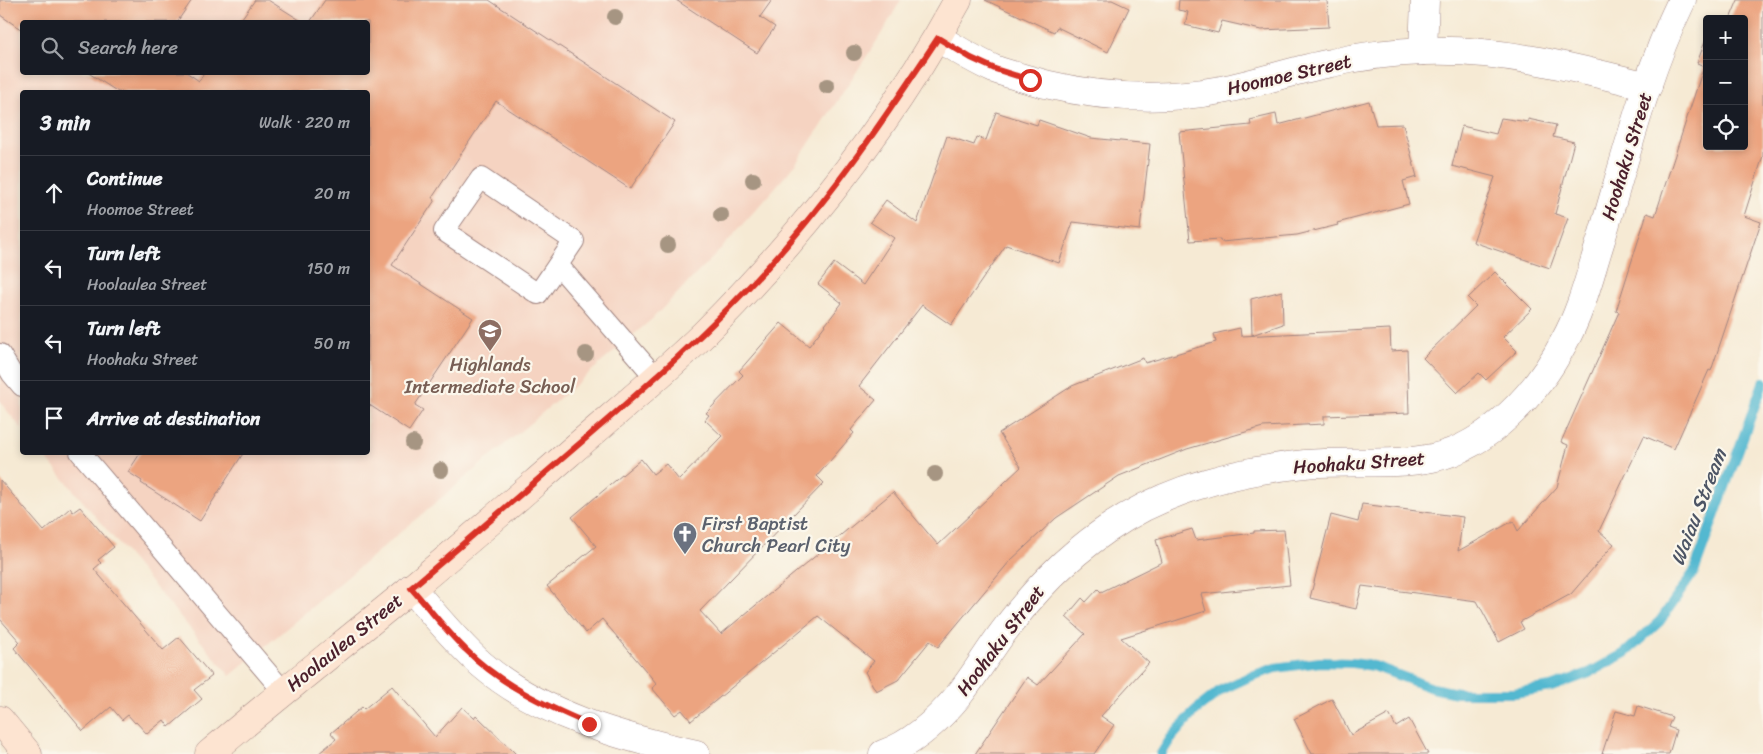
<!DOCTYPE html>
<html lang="en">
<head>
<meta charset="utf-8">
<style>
  :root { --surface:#171b24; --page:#242831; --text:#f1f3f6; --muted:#9ea1a6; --line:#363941 }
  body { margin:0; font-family:Sriracha,sans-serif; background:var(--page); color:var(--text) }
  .controls { position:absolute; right:15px; top:15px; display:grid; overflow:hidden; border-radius:5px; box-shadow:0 2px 8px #0003 }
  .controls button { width:45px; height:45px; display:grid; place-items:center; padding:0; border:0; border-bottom:1px solid var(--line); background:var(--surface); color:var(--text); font:25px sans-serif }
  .stop { position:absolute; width:15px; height:15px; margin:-11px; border:4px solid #d93025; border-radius:50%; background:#fff }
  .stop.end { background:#d93025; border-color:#fff; box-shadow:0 1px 5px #0008 }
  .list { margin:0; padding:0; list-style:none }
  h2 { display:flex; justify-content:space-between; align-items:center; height:65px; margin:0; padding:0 20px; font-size:21px }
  h2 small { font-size:16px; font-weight:400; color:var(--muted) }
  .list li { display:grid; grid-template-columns:32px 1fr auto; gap:15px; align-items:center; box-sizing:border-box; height:75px; padding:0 20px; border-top:1px solid var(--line) }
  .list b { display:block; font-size:19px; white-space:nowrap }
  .list p { margin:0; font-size:16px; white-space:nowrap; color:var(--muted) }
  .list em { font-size:16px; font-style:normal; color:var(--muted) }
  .icon { flex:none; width:28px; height:28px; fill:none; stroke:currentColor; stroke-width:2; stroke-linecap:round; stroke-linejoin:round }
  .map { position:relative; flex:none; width:1763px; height:754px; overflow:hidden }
  .search { position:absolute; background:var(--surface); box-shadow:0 2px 8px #0003; left:20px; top:20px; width:350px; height:55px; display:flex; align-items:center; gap:12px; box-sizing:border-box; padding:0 18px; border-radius:5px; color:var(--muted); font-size:19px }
  .panel { position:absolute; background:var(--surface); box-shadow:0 2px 8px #0003; left:20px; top:90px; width:350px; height:365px; border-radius:5px }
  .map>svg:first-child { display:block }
  .built { fill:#f5d3c1; fill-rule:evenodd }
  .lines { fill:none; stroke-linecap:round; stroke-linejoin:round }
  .stream { stroke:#52b8d0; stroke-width:10 }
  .building { fill:#eca480 }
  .lane-casing { stroke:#a08480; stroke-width:22 }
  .street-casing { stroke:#a08480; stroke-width:29 }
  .secondary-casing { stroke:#a08480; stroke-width:29 }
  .lane { stroke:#fff; stroke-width:20 }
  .street { stroke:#fff; stroke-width:28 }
  .secondary { stroke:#fde4d1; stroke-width:28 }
  .tree { fill:#a69582 }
  .route { stroke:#d93025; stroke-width:6 }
  .labels { text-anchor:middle; stroke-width:4.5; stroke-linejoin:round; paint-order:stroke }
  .street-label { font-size:19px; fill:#4a1f2b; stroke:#fbf7ec }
  .education-label { font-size:19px; fill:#785e54; stroke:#fbf7ec }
  .worship-label { font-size:19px; fill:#5b616d; stroke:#fbf7ec; text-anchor:start }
  .water-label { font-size:20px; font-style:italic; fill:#4d5565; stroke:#fbf7ec }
</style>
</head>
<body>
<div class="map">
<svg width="1763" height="754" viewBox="0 0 1763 754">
  <rect width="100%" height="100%" fill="#fbf7ec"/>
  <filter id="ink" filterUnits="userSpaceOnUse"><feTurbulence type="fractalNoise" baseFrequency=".02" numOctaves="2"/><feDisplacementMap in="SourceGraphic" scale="10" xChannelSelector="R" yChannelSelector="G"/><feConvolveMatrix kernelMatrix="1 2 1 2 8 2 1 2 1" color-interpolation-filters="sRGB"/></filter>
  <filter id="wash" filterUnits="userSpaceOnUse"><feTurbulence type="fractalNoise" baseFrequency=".0096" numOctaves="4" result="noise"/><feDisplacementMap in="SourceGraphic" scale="20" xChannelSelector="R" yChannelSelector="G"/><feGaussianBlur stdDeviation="1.12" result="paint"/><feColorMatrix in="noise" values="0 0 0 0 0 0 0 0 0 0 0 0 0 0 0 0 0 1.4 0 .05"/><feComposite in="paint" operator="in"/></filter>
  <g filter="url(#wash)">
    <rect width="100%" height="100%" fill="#f6ead4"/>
    <path class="built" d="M 0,0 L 901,0 L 880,36 L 795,165 L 720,250 L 652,319 L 574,386 L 230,676 L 42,453 L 368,452 L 368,92 L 22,92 L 22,429 L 0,402 ZM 22,22 L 368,22 L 368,72 L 22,72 Z"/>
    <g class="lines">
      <path class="stream" d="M 1161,754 L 1171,738 L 1195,711 L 1221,690 L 1249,677 L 1275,668 L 1320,662 L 1352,663 L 1374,666 L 1432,688 L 1457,693 L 1514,693 L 1551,687 L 1589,673 L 1625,653 L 1660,621 L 1694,572 L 1763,383"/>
    </g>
    <g id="blocks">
      <g class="building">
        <path d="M 0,0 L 192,0 L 177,22 L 22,22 L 22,30 L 0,15 Z"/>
        <path d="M 255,0 L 268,0 L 303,22 L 239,22 Z"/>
        <path d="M 325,0 L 489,0 L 675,122 L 630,189 L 496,101 L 432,198 L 435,200 L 392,265 L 473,318 L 415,405 L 423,410 L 409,431 L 368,404 L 368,92 L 118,92 L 87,72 L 186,72 L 199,81 L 205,72 L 368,72 L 368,22 L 310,22 Z"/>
        <path d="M 676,0 L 772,0 L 760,17 L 775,27 L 757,53 Z"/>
        <path d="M 985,0 L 1112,0 L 1129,8 L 1108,52 L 1057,27 L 1054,32 Z"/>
        <path d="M 1179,0 L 1327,0 L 1329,27 L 1261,30 L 1222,21 L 1218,33 L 1185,25 L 1188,12 L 1178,10 Z"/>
        <path d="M 1738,0 L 1763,0 L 1763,156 L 1744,216 L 1761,222 L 1711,371 L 1709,370 L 1674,449 L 1644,436 L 1599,531 L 1614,544 L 1571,594 L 1520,622 L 1524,629 L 1499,642 L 1477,601 L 1362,586 L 1356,609 L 1310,598 L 1331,515 L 1358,522 L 1362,504 L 1463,517 L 1458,551 L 1513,521 L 1518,531 L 1557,487 L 1568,445 L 1561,442 L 1619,312 L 1616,311 L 1647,213 L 1655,216 L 1704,66 L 1697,63 L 1706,39 L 1707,146 L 1744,146 L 1744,19 L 1730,19 Z"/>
        <path d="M 1369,101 L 1376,125 L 1403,124 L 1417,177 L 1403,181 L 1409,204 L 1337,223 L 1338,225 L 1297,235 L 1221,242 L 1220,239 L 1190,241 L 1179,132 L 1251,125 L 1250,120 L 1276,114 L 1278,125 Z"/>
        <path d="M 996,112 L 1037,125 L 1039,120 L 1091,138 L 1150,144 L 1140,230 L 1073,222 L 1059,263 L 1006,245 L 951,325 L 922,305 L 859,386 L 876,400 L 851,430 L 854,433 L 817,476 L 824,483 L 700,611 L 721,634 L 893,492 L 938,545 L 1021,467 L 999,433 L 1072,386 L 1143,358 L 1145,363 L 1216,342 L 1214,334 L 1240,328 L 1241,336 L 1390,329 L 1391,351 L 1407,350 L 1409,413 L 1324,416 L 1324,424 L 1263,427 L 1187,449 L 1119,476 L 1056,518 L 1010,561 L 938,647 L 930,641 L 898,680 L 876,691 L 865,672 L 874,661 L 818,616 L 691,721 L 682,710 L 675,715 L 652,688 L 657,684 L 602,619 L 586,633 L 547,586 L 596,546 L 572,517 L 641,459 L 653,474 L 666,464 L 679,480 L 722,436 L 705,420 L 709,415 L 706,413 L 743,375 L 739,371 L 781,323 L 809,346 L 842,303 L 818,284 L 834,263 L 863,285 L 894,238 L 870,222 L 886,200 L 917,223 L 947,136 L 974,145 L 977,137 L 986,140 Z"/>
        <path d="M 1501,118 L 1528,122 L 1528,119 L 1556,125 L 1553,137 L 1574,142 L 1555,214 L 1568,218 L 1550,268 L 1473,242 L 1495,177 L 1452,166 L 1462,126 L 1496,134 Z"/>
        <path d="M 1495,272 L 1532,309 L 1503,337 L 1517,351 L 1486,380 L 1479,373 L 1457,393 L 1423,358 L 1476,306 L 1468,298 Z"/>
        <path d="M 1282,291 L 1283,324 L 1252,335 L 1251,299 Z"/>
        <path d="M 141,452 L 244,452 L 200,521 L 141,483 L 142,481 L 128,472 Z"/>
        <path d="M 0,480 L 44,531 L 70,508 L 73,512 L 80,507 L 114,547 L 98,560 L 101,563 L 94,569 L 163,650 L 179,637 L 212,676 L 194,690 L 202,699 L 169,727 L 164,720 L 147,734 L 136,722 L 135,723 L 128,715 L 122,720 L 111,707 L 83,731 L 14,648 L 20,642 L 0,619 Z"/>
        <path d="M 1192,529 L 1196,540 L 1254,533 L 1254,531 L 1284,530 L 1290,585 L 1201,594 L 1206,611 L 1121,638 L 1149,663 L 1101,716 L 1114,725 L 1094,754 L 975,754 L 1027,677 L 1038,685 L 1085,634 L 1066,617 L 1082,598 L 1086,602 L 1098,589 L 1101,592 L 1162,562 L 1156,540 Z"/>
        <path d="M 392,686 L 435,737 L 462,707 L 474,718 L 476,715 L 516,754 L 318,754 L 336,739 L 331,733 L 362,707 L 364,709 Z"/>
        <path d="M 1332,699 L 1351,735 L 1389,714 L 1396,727 L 1409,719 L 1428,754 L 1312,754 L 1294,719 Z"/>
        <path d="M 1638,706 L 1672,717 L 1668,727 L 1676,730 L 1669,754 L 1602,754 L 1616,711 L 1635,716 Z"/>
      </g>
    </g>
  </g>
  <g filter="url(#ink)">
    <use href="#blocks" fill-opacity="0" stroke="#a08480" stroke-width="1"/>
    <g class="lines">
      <defs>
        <g id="lane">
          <path d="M 481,178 L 574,241 L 538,294 L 444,231 Z"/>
          <path d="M 558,265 L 656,378"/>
          <path d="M 0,354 L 12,374 L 22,386"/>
          <path d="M 80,452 L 283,691"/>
        </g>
        <g id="street">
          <path d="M 938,38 C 956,49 974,60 994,69 C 1010,75 1028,79 1045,84 C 1103,98 1162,101 1221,90 C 1258,83 1294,70 1331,63 C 1361,56 1394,52 1425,51 C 1499,48 1576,68 1648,86"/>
          <path d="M 1423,51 L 1425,0"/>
          <path d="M 411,588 C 434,614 455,641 481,664 C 540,715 622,737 696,754"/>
          <path d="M 883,754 C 912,744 939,719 959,695 C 975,675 988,652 1004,631 C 1035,590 1064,559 1106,530 C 1164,489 1236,471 1305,464 C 1347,460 1390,466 1432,458 C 1489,446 1538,392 1564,342 C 1582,310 1590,274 1601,240 C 1625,160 1645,76 1682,0"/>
        </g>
        <g id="secondary">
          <path d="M 0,720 L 28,754"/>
          <path d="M 209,754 C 276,697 345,643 413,587 C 465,544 516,499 568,454 C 614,414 662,375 705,333 C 803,235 892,121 958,0"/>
        </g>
      </defs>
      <use href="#lane" class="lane-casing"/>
      <use href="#street" class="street-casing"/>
      <use href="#secondary" class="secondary-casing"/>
      <use href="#lane" class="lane"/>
      <use href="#street" class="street"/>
      <use href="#secondary" class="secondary"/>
    </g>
    <g class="tree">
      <circle cx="615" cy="17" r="8"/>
      <circle cx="854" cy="53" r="8"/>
      <circle cx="827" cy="86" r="8"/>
      <circle cx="753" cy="180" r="8"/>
      <circle cx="721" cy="215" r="8"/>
      <circle cx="668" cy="245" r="8"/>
      <circle cx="586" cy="354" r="8"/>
      <circle cx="413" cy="443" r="8"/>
      <circle cx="441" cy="470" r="8"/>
      <circle cx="935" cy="474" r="8"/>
    </g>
  </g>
  <g class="lines" filter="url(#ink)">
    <path class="route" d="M 589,724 C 544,705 500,684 465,649 C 446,631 429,608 411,588 C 467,541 522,493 578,445 C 646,387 713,328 773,261 C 835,192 887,115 938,38 L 971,58 L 995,69 L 1030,80"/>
  </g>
  <defs>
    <symbol id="school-pin" viewBox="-11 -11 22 30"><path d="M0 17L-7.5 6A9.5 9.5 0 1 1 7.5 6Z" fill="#8d6e63" stroke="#fbf7ec"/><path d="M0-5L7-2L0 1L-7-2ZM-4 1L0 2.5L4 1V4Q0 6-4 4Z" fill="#fff"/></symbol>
    <symbol id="church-pin" viewBox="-11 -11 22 30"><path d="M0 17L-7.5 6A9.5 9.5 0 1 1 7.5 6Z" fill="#6b7280" stroke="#fbf7ec"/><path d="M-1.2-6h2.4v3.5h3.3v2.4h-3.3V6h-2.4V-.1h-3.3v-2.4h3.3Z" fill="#fff"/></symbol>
  </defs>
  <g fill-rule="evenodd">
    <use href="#school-pin" x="476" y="317" width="28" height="38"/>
    <use href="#church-pin" x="671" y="520" width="28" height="38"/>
  </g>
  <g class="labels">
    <g class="street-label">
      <text transform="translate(1289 74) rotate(-13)" y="7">Hoomoe Street</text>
      <text transform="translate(1626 156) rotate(-73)" y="7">Hoohaku Street</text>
      <text transform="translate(1359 462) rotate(-4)" y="7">Hoohaku Street</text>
      <text transform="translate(1000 640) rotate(-53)" y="7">Hoohaku Street</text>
      <text transform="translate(344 642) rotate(-39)" y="7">Hoolaulea Street</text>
    </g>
    <g class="education-label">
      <text x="490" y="371">Highlands<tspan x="490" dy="22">Intermediate School</tspan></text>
    </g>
    <g class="worship-label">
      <text x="702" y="530">First Baptist<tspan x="702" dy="22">Church Pearl City</tspan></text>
    </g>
    <g class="water-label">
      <text transform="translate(1698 507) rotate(-69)" y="7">Waiau Stream</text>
    </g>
  </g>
</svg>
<div class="controls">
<button>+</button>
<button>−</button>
<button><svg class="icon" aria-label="locate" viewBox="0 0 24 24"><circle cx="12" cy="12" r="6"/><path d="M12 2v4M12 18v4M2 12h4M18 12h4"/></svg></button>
</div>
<div class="stop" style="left:1030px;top:80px"></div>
<div class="stop end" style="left:589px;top:724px"></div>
<div class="search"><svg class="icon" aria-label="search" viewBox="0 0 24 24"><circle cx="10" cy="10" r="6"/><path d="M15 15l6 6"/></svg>Search here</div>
<section class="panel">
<h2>3 min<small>Walk · 220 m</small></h2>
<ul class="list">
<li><svg class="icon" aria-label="ahead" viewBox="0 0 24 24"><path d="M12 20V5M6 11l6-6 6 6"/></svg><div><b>Continue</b><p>Hoomoe Street</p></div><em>20 m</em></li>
<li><svg class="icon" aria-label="left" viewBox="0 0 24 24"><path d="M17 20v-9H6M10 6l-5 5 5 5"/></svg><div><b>Turn left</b><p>Hoolaulea Street</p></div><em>150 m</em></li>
<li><svg class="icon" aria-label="left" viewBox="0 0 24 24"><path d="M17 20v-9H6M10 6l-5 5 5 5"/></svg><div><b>Turn left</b><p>Hoohaku Street</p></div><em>50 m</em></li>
<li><svg class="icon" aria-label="arrive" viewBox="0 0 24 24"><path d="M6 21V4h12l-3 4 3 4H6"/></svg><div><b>Arrive at destination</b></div></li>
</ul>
</section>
</div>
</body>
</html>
